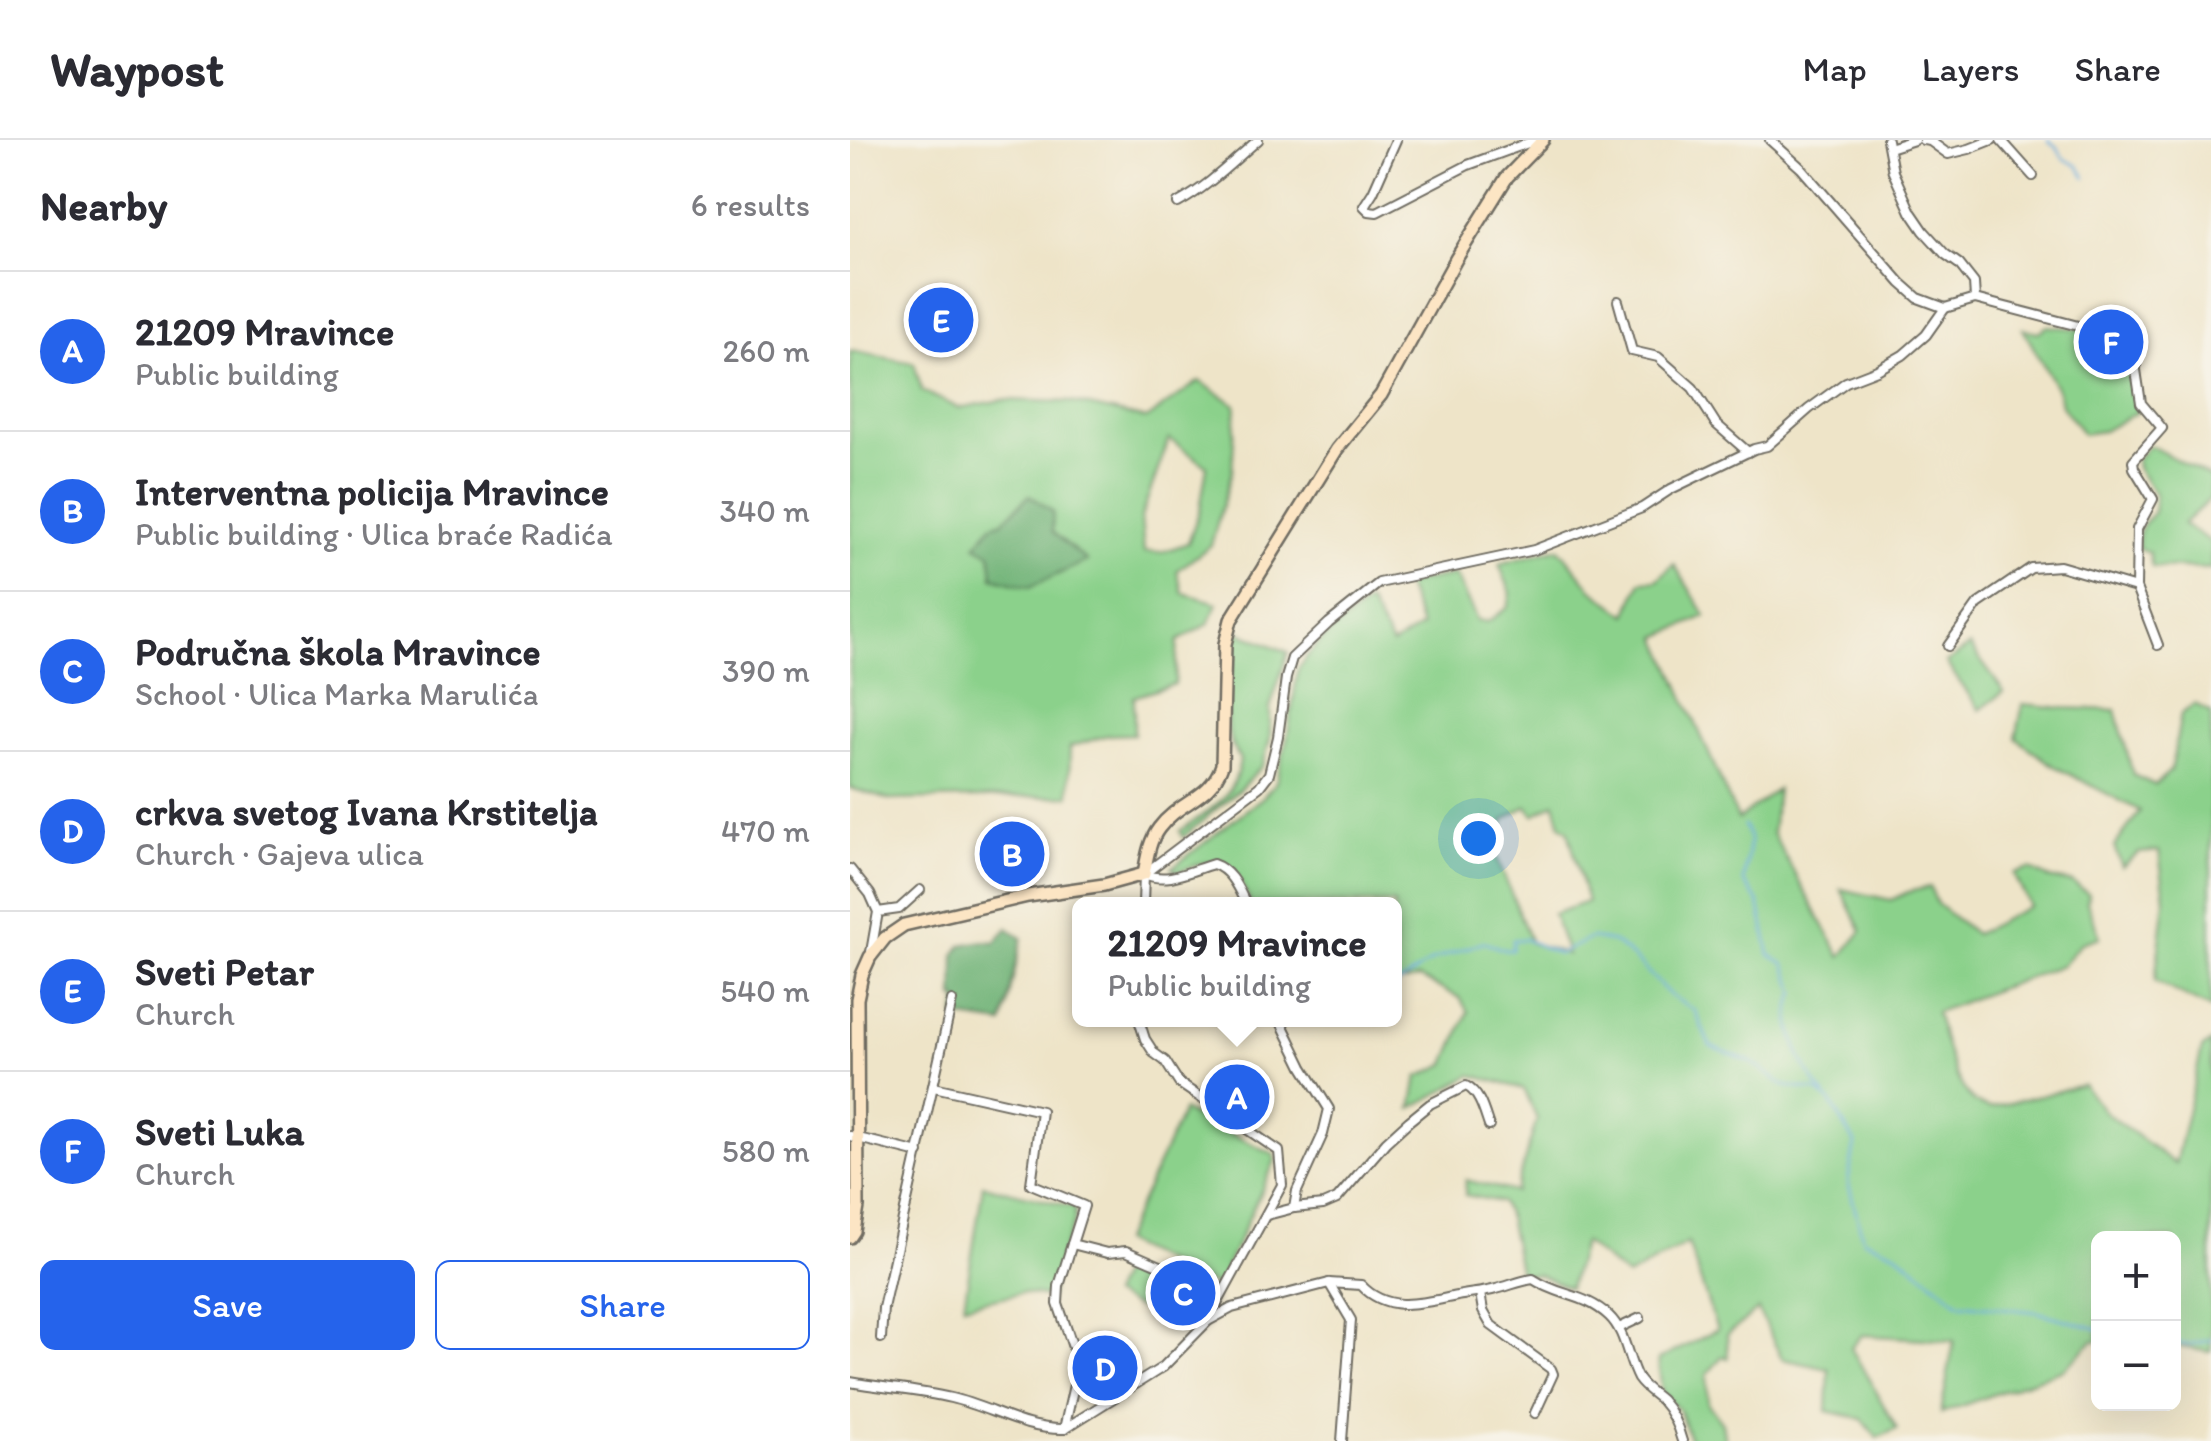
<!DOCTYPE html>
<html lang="en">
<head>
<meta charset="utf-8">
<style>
  :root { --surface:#fff; --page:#f2f2f3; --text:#2b2b33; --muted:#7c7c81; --line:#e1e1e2; --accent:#2563eb }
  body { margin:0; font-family:Itim,sans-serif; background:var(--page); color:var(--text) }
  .controls { position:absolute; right:30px; bottom:30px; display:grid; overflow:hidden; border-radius:15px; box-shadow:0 10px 40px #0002 }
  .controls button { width:90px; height:90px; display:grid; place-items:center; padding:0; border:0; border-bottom:2px solid var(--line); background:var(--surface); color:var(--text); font:50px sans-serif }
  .you { position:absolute; left:628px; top:698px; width:35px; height:35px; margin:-25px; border:8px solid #fff; border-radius:50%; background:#1a73e8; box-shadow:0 0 0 15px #1a73e833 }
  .badge { display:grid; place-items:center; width:65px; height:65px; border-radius:50%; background:var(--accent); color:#fff; font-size:32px; font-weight:700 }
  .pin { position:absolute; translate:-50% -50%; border:5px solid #fff; box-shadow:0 2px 10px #0006 }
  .popup { position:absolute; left:222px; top:757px; width:330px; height:130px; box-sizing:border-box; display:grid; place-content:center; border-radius:15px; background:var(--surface); filter:drop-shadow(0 2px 8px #0005); font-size:32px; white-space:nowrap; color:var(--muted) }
  .popup b { font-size:38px; color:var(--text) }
  .popup::after { content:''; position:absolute; left:50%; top:100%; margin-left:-20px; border:20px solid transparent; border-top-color:var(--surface) }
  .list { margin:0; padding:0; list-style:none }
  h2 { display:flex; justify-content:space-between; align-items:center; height:130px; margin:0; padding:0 40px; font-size:42px }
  h2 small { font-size:32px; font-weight:400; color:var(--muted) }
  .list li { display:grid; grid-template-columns:65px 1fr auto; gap:30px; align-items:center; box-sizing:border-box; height:160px; padding:0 40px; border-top:2px solid var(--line) }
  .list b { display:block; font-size:38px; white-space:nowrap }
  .list p { margin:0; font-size:32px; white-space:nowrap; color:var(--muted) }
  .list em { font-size:32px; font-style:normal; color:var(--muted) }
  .actions { display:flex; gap:20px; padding:30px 40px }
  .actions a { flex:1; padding:22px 0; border:2px solid var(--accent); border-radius:15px; text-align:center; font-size:35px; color:var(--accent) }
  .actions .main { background:var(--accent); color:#fff }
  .map { position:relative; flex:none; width:1361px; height:1301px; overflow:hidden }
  header { display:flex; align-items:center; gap:60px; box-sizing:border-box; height:140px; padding:0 50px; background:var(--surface); border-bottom:2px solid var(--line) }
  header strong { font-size:48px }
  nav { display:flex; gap:55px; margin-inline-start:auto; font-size:35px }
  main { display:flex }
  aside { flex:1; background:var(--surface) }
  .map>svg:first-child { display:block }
  .green { fill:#8bd18b; stroke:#5b7e5b; stroke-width:2.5; fill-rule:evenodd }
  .forest { fill:#70b377; stroke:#4e6f51; stroke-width:2.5 }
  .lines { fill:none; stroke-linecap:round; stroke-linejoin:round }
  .stream { stroke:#67acdd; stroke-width:2.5 }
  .minor-casing { stroke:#6f6c62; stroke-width:12 }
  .secondary-casing { stroke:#6f6c62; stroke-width:16 }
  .minor { stroke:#fff; stroke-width:8 }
  .secondary { stroke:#fce5c4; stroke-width:11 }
</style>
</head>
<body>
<header>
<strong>Waypost</strong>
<nav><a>Map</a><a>Layers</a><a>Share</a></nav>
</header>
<main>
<aside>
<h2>Nearby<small>6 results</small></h2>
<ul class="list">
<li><span class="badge">A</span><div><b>21209 Mravince</b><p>Public building</p></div><em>260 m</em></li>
<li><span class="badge">B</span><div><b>Interventna policija Mravince</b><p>Public building · Ulica braće Radića</p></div><em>340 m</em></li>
<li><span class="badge">C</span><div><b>Područna škola Mravince</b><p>School · Ulica Marka Marulića</p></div><em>390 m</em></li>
<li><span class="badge">D</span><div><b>crkva svetog Ivana Krstitelja</b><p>Church · Gajeva ulica</p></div><em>470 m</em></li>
<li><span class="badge">E</span><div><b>Sveti Petar</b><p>Church</p></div><em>540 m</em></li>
<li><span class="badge">F</span><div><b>Sveti Luka</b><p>Church</p></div><em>580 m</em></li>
</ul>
<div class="actions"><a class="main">Save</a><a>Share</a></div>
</aside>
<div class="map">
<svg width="1361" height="1301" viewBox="0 0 1361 1301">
  <rect width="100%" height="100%" fill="#f7f3e8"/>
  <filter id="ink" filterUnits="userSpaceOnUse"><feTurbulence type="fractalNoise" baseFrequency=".01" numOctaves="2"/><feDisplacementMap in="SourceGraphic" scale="20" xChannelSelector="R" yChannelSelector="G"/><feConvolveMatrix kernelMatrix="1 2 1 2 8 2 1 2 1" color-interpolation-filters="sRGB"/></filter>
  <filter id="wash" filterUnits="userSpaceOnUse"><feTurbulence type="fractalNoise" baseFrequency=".0048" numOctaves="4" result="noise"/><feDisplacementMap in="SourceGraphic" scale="40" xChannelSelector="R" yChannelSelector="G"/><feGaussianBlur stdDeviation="2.25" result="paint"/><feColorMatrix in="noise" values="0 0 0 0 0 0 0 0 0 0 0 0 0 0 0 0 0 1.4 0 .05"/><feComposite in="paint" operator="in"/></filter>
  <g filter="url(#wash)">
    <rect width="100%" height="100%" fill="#eee4c8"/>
    <g class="green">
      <path d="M 1198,186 L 1238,190 L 1277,190 L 1283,195 L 1284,209 L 1280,218 L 1287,272 L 1253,291 L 1233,294 L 1211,265 L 1208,251 L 1173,189 L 1188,192 Z"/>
      <path d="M 0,211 L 64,223 L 72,251 L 109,268 L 152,260 L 221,262 L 297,279 L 349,241 L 386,265 L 382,331 L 361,405 L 327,431 L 333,453 L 368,463 L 358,484 L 328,501 L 325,544 L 284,557 L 284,594 L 258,595 L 220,607 L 219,656 L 39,660 L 0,648 ZM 319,299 L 357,326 L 350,369 L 338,403 L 312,412 L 294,412 L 291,377 Z"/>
      <path d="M 1299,305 L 1361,338 L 1361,358 L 1333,384 L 1361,402 L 1361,429 L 1302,427 L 1299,413 L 1288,408 L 1289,394 L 1293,384 L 1304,372 L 1305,354 L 1287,328 L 1286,320 Z"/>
      <path d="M 709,408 L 744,451 L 777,475 L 791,441 L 807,440 L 824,424 L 856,476 L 808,497 L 888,680 L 927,649 L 922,693 L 991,817 L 1012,791 L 991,749 L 1041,760 L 1058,752 L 1080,747 L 1087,764 L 1125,794 L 1180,766 L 1164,734 L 1180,729 L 1198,738 L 1223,743 L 1239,754 L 1237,763 L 1250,797 L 1231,803 L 1212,825 L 1086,872 C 1093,897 1104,946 1125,962 C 1127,964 1137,967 1140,968 L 1233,945 L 1255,972 L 1325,1024 L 1352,909 L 1361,902 L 1361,1212 L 1324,1206 L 1324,1098 L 1248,1098 L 1248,1201 L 1243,1201 L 1214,1229 L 1091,1273 L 1104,1201 L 1012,1195 L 1001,1208 L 1047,1289 L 1027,1298 L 1012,1279 L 977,1271 L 979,1229 L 932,1219 L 908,1170 L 877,1195 L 878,1218 L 872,1216 L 857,1235 L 858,1264 L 872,1283 L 875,1301 L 840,1301 L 829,1270 L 812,1252 L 808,1220 L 867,1190 L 838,1103 L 777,1137 L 733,1102 L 719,1148 L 689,1135 L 670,1134 L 658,1078 L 651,1062 L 615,1055 L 616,1040 L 665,1052 L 687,979 L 674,949 L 622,935 L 562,968 L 568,937 L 596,924 L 618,872 L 610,858 L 569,838 L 545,844 L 544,764 L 401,764 L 389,738 L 368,721 L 349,724 L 327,732 L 322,728 L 413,657 L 426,642 L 437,599 L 448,529 C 464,502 494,482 518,462 L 542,505 L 571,487 L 555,444 L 605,435 L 627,480 L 638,482 L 658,467 L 661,453 L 649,424 ZM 705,663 L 711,685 L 718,690 L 737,762 L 703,774 L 717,814 L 681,803 L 645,713 L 652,696 L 654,680 L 677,666 L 684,675 Z"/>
      <path d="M 384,490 L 438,512 L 420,568 L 420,599 L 413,625 L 390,649 L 333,697 L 330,691 C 359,670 386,658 390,619 C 368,594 376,522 384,490 Z"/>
      <path d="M 1120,506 L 1154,552 L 1130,570 L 1096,523 Z"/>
      <path d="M 1173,564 L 1213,568 L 1266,570 L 1283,635 L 1305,645 L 1321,630 L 1331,574 L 1345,564 L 1361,573 L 1361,869 L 1305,841 L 1315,760 L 1309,711 L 1289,713 L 1272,727 L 1264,707 L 1290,671 L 1202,625 L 1166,598 Z"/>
      <path d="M 333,971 L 424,1014 L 425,1021 L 367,1147 L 272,1102 Z"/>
      <path d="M 133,1045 L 225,1067 L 225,1081 L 210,1117 L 200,1157 L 172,1153 L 114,1165 Z"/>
      <path d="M 272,1131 L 317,1149 L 304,1176 L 261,1155 Z"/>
    </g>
    <g class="forest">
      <path d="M 180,355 L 203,372 L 202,392 L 237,421 L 180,447 L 143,437 L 141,413 L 126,405 L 142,385 L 153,381 Z"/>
      <path d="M 158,788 L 172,798 L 153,884 L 105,877 L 109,859 L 104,858 L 105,815 L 111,805 L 134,801 L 145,802 Z"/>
    </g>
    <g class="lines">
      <g class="stream">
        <path d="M 1198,0 L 1208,8 L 1213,18 L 1228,26 L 1236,38"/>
        <path d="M 894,686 L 900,700 L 893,741 L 909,763 L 920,815 L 935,824 L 946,853 C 928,881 955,932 975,955"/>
        <path d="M 544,847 L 583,820 L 634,802 L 655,810 L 662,810 L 663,800 L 674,799 L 709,814 L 741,798 L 764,802 L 788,822 L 821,856 L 845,871 L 860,906 L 901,922 L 935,946 L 967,951 L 980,961 L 1005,1003 L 998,1042 L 1013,1099 L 1047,1113 L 1110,1163 L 1187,1172 L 1248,1189"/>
        <path d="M 1324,1202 L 1337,1205 L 1361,1200"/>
      </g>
    </g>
  </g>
  <g filter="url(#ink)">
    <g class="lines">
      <defs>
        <g id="minor">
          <path d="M 546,0 L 523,52 L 514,66 L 519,71 L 527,72 L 618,25 L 686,0"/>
          <path d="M 1037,0 L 1043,32 L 1061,72 L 1074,91 L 1095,114 L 1109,124 L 1124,143 L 1125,159"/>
          <path d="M 1073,0 L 1080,1 L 1098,14 L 1119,9 L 1142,0"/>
          <path d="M 1151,0 L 1183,36"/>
          <path d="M 1039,8 L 1064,0"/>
          <path d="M 328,63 C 359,46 381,23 408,0"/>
          <path d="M 768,161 L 782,211 L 808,217 L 843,248 L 866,284 L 898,312"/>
          <path d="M 1095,168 L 1125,159 L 1232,187 L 1277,186 L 1287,196 L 1286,230 L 1291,263 L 1312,288 L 1283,321 L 1284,328 L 1303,359 L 1287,389 L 1286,448 L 1308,505"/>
          <path d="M 1098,506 L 1128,464 L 1181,428 L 1210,426 L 1286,448"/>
          <path d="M 0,729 L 20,754 L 28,772 L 21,812"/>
          <path d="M 294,734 L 409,647 L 419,634 L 428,597 L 436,538 L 442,518 L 479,483 L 529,443 L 684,410 L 792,368 L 821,349 L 904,309 L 917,306 L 959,269 L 996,242 L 1027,230 L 1053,215 L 1076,195 L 1095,168 L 1068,158 L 1051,143 L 951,28 L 920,0"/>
          <path d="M 294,734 C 318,744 339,731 363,724 C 381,730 388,748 396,764"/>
          <path d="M 293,764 L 294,734"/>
          <path d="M 28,772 L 49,769 L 70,750"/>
          <path d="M 430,880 L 453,927 L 479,969 L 473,994 L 447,1051 L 444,1068"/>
          <path d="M 84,947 L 191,971 L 181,1044 L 234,1066 L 222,1104 L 257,1113 L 276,1111 L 315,1128"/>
          <path d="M 0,996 L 69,1013"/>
          <path d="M 417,1075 L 444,1068 L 473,1065 L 487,1059 L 536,1002 L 559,981 L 580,964 L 616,946 C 630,953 634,972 639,986"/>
          <path d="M 479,1143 L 501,1180 L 492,1301"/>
          <path d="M 630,1153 L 633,1171 L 641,1185 L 701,1229 L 703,1234 L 685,1273"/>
          <path d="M 358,1181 L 382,1168 L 479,1143 L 511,1145 C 538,1174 573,1163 607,1156 C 620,1153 633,1153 646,1149 C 659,1146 669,1141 683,1139 C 710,1157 734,1153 759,1176 C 776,1192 777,1219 788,1239 C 794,1248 803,1253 811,1260 C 822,1272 828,1286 832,1301"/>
          <path d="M 769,1188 L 790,1178"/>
          <path d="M 31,1198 L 33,1168 L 102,861"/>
          <path d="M 0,1242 C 33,1248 68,1250 101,1258 C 140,1267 174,1290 214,1289 L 313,1227 L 357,1182 L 432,1045 L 429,1011 L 329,943 L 315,921 L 304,913 L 295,899 L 289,880"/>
          <path d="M 214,1289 L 227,1232 L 226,1216 L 208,1164 L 209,1146 L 222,1104"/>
        </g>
        <path id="secondary" d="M 0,1097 L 4,1091 L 8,1067 L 7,859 L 12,835 L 20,817 L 35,798 L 54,785 L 178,756 L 254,745 L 294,734 C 297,718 299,701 309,688 C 330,660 360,660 372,625 L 375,504 L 381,480 L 487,309 L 531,255 L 606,119 L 657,37 L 693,0"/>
      </defs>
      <use href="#minor" class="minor-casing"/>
      <use href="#secondary" class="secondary-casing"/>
      <use href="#minor" class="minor"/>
      <use href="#secondary" class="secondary"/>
    </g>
  </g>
</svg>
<div class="controls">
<button>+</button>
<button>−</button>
</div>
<div class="you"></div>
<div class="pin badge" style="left:387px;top:957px">A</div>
<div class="popup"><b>21209 Mravince</b>Public building</div>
<div class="pin badge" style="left:162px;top:714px">B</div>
<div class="pin badge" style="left:333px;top:1153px">C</div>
<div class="pin badge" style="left:255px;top:1228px">D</div>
<div class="pin badge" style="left:91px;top:180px">E</div>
<div class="pin badge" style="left:1261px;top:202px">F</div>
</div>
</main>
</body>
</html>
